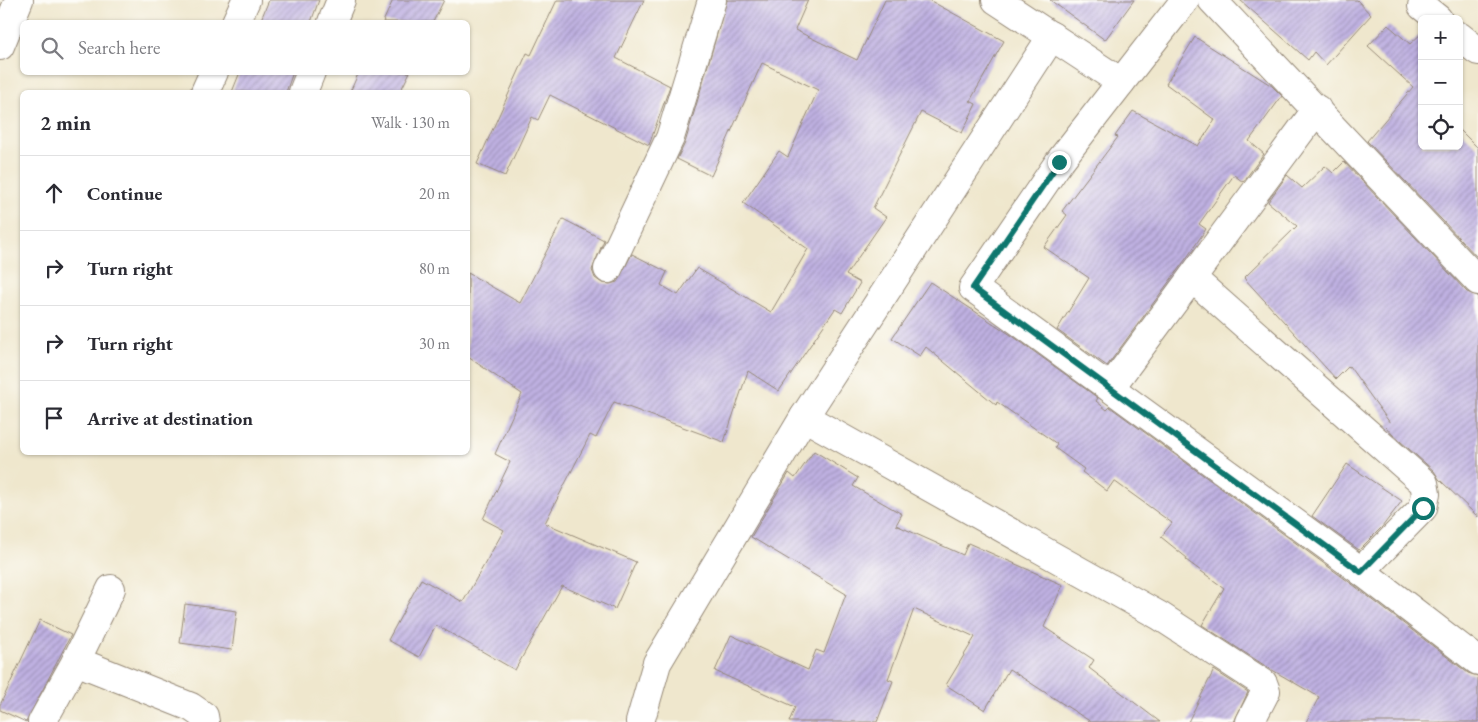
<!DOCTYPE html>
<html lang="en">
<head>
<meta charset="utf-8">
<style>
  :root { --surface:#fff; --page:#f2f2f3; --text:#2b2b33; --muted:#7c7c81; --line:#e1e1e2 }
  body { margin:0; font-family:"EB Garamond",serif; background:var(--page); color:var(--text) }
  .controls { position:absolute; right:15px; top:15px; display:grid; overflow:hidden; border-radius:8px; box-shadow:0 1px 4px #0004 }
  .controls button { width:45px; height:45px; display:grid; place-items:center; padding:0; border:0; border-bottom:1px solid var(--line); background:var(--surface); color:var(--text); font:25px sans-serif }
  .stop { position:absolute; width:15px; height:15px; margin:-11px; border:4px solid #0f766e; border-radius:50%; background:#fff }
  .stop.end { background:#0f766e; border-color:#fff; box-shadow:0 1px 5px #0008 }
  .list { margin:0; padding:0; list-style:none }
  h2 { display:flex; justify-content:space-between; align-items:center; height:65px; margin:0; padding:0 20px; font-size:21px }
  h2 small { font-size:16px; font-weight:400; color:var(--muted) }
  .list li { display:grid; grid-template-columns:32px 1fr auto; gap:15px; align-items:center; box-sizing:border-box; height:75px; padding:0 20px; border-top:1px solid var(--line) }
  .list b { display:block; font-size:19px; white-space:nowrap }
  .list em { font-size:16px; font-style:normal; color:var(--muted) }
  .icon { flex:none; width:28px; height:28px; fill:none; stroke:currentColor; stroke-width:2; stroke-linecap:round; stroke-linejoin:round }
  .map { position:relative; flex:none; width:1478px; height:722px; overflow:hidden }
  .search { position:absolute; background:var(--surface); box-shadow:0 1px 4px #0004; left:20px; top:20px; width:450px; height:55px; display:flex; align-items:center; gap:12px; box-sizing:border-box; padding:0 18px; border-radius:8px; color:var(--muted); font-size:19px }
  .panel { position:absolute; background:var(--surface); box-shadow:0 1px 4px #0004; left:20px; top:90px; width:450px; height:365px; border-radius:8px }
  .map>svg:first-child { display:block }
  .building { fill:url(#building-hatch) }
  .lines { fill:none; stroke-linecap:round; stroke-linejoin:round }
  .minor-casing { stroke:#958876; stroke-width:30 }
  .minor { stroke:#fff; stroke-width:28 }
  .route { stroke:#0f766e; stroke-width:6 }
</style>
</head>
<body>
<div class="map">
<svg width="1478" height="722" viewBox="0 0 1478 722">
  <defs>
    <pattern id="building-hatch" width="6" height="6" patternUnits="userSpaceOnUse" patternTransform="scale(1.25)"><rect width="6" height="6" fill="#bfb1e2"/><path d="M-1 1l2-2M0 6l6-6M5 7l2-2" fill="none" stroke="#9c90b7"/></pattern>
  </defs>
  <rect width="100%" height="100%" fill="#fdfcf7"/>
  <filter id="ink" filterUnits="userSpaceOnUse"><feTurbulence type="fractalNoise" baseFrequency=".02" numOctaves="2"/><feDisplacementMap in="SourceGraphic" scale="10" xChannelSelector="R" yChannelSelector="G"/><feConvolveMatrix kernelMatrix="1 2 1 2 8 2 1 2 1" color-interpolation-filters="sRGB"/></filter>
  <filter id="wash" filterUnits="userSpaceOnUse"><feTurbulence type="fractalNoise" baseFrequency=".0096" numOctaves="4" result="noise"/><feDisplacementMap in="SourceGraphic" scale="20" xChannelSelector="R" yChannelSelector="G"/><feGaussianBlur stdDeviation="1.12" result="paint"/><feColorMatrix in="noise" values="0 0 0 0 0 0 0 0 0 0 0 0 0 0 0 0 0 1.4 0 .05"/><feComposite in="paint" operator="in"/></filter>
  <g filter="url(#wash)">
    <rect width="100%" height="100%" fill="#efe7cd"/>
    <g id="blocks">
      <g class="building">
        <path d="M 269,0 L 319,0 L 311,22 L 260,22 Z"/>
        <path d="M 393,0 L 444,0 L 433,22 L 383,22 Z"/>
        <path d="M 557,0 L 644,0 L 616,58 L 670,86 L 649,145 L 550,95 L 538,120 L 532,117 L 505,176 L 477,164 L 527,53 L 531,55 Z"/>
        <path d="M 727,0 L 808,0 L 795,30 L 857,60 L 885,0 L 929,0 L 1004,41 L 970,101 L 976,104 L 962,133 L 921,112 L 873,208 L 886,217 L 846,275 L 860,283 L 842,313 L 835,309 L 779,391 L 748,371 L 724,442 L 614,402 L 596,438 L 590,435 L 545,523 L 636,562 L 615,609 L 562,586 L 515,670 L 436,625 L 419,657 L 388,640 L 421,579 L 463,602 L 504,530 L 483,519 L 510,462 L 495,454 L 522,394 L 468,357 L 468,273 L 520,303 L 563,219 L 604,240 L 592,270 L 595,278 L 602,283 L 610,284 L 617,282 L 632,254 L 667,272 L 661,285 L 678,295 L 697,268 L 771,312 L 808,249 L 743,203 L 779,151 L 788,157 L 818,90 L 762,63 L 711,176 L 677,159 L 685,143 Z"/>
        <path d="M 1050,0 L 1134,0 L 1105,40 Z"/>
        <path d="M 1240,0 L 1357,0 L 1371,15 L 1326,65 L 1314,52 L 1308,60 Z"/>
        <path d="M 1388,25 L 1410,44 L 1422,33 L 1422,146 L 1459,146 L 1459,129 L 1478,148 L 1478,258 L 1367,141 L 1413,87 L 1368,46 Z"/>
        <path d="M 1195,37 L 1272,86 L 1282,96 L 1249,141 L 1264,154 L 1243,182 L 1234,175 L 1199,224 L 1206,229 L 1188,256 L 1107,366 L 1057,330 L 1089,278 L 1044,247 L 1067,215 L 1062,211 L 1118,137 L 1115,136 L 1133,111 L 1198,146 L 1215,120 L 1166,84 Z"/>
        <path d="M 240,72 L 293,72 L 286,92 L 232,92 Z"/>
        <path d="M 359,72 L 410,72 L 400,92 L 350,92 Z"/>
        <path d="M 1344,162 L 1467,292 L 1478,296 L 1478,517 L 1439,479 L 1434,471 L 1392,434 L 1386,427 L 1390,423 L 1349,366 L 1336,379 L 1244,278 L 1297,226 L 1268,202 L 1287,175 L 1302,188 L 1325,166 L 1333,173 Z"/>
        <path d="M 930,282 L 1014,337 L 1098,398 L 1096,401 L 1107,410 L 1110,407 L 1352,584 L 1468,673 L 1478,676 L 1478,722 L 1306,722 L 1319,697 L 1267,667 L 1202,625 L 1224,588 L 1186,560 L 1187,558 L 1161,537 L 1172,523 L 1114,481 L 1107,491 L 1082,472 L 1084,469 L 1055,448 L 1057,444 L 997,402 L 996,405 L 926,347 L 920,356 L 892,338 Z"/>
        <path d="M 814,451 L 858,478 L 853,486 L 902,514 L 896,525 L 963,555 L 968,543 L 1063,585 L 1044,627 L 1094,660 L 1089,668 L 1160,722 L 1091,722 L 1009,669 L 985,710 L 946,685 L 975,637 L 914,609 L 888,679 L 893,681 L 877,722 L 789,722 L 795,707 L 715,671 L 731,635 L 808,670 L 816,650 L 824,653 L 846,594 L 751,537 L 789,473 L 795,478 Z"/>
        <path d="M 1347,464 L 1402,501 L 1382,527 L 1359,550 L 1312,516 Z"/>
        <path d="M 185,604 L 237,611 L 232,650 L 180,643 Z"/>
        <path d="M 40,620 L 71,635 L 26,722 L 0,710 L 0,705 Z"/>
        <path d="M 1214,670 L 1248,692 L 1234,722 L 1188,722 Z"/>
      </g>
    </g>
  </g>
  <g filter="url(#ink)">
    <use href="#blocks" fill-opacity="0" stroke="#958876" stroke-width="1"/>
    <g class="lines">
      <defs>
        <g id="minor">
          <path d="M 996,0 L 1121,82"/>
          <path d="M 1185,0 L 1059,162 L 973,288 L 1361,571 L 1478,661"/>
          <path d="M 1212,0 L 1478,281"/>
          <path d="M 1422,6 L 1438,19"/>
          <path d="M 236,22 L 246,0"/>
          <path d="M 332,22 L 341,0"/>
          <path d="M 1459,36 L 1478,51"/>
          <path d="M 0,46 L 19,0"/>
          <path d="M 205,92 L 214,72"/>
          <path d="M 303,92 L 311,72"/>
          <path d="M 608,269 L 670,138 L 712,0"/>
          <path d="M 1192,278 L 1424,483 L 1426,494 L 1423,508 L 1361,571"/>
          <path d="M 1110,388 L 1317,109"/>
          <path d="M 804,417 L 1160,616 L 1263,683 L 1266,691 L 1250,722"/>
          <path d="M 76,661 L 191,707 L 204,716 L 205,722"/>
          <path d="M 42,722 L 76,661 L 111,589"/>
          <path d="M 640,722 L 657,663 L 804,417 L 1052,36"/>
        </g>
      </defs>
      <use href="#minor" class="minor-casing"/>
      <use href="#minor" class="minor"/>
    </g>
  </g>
  <g class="lines" filter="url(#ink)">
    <path class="route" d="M 1059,162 L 973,288 L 1361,572 L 1423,508"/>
  </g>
</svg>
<div class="controls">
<button>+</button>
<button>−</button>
<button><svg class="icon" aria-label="locate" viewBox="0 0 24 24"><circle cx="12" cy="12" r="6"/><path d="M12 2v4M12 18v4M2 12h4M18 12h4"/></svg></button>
</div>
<div class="stop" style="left:1423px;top:508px"></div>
<div class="stop end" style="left:1059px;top:162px"></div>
<div class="search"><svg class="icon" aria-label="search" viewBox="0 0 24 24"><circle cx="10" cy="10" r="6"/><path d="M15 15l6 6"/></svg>Search here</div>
<section class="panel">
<h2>2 min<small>Walk · 130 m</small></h2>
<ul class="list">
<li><svg class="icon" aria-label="ahead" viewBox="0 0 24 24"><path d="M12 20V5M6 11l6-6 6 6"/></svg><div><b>Continue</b></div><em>20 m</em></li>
<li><svg class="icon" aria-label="right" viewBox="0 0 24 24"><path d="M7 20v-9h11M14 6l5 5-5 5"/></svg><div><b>Turn right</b></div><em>80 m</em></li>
<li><svg class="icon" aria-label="right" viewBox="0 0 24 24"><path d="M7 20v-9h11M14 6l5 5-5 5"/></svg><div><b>Turn right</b></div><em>30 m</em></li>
<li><svg class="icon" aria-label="arrive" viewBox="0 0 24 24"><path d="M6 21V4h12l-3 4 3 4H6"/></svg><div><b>Arrive at destination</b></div></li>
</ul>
</section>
</div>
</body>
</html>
